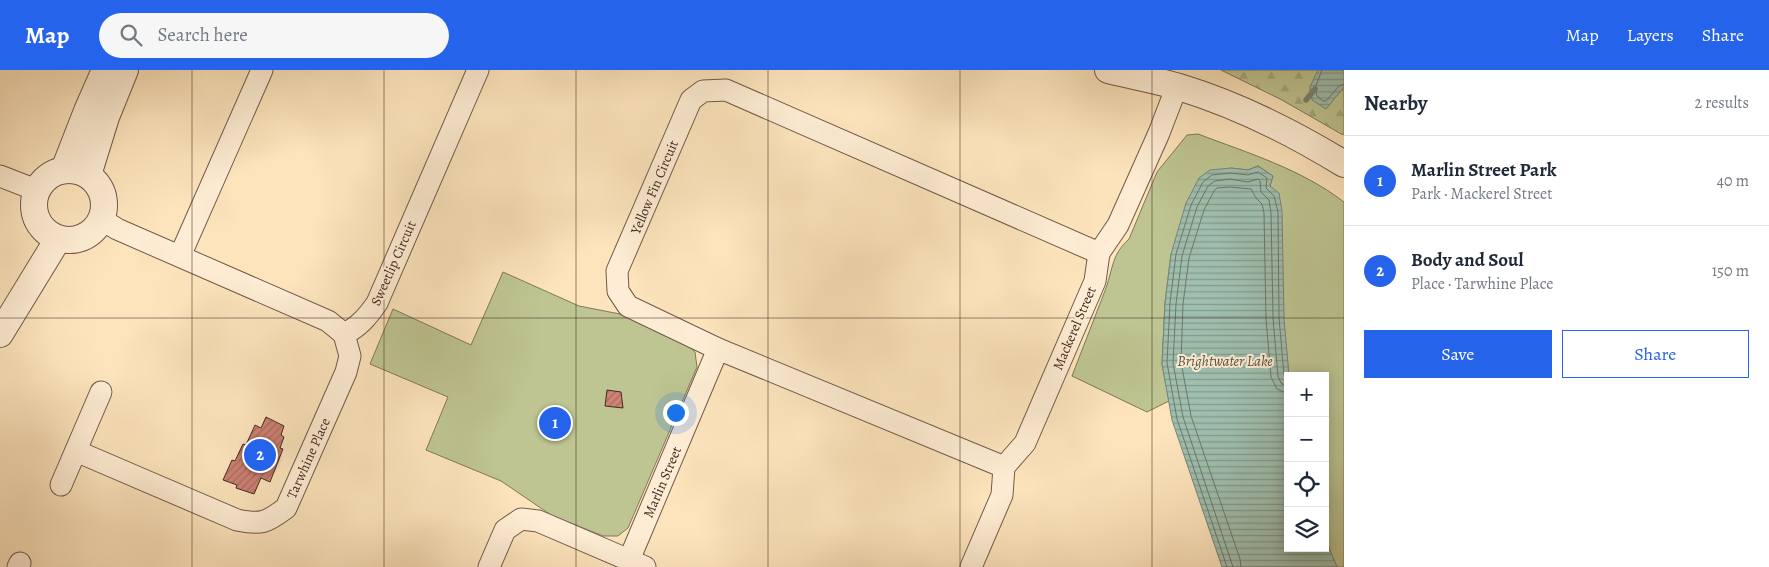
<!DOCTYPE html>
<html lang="en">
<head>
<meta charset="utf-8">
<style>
  :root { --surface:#fff; --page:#f6f6f7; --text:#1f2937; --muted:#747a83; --line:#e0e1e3; --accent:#2563eb }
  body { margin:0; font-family:Alegreya,serif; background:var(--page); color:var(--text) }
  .controls { position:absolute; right:15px; bottom:15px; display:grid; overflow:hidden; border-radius:0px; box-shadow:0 2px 12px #0003 }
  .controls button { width:45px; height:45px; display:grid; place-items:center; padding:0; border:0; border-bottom:1px solid var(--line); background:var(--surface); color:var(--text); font:25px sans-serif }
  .you { position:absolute; left:675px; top:342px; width:18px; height:18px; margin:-12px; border:4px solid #fff; border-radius:50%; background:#1a73e8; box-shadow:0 0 0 8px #1a73e833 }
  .badge { display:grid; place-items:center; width:32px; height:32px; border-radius:50%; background:var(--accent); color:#fff; font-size:16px; font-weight:700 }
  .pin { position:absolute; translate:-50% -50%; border:2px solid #fff; box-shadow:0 1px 5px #0006 }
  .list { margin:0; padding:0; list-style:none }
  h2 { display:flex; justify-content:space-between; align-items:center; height:65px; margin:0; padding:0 20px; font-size:21px }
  h2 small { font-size:16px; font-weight:400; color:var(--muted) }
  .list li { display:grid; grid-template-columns:32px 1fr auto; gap:15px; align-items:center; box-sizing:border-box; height:90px; padding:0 20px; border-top:1px solid var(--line) }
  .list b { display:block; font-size:19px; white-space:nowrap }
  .list p { margin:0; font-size:16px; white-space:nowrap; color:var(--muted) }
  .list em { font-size:16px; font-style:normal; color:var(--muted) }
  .actions { display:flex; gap:10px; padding:15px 20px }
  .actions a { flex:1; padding:11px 0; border:1px solid var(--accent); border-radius:0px; text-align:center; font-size:18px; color:var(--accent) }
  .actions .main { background:var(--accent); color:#fff }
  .icon { flex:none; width:28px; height:28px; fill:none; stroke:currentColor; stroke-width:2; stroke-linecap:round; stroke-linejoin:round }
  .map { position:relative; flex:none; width:1344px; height:497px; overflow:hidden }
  header { display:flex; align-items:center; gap:30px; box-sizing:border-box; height:70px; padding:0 25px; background:var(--accent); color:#fff }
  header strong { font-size:24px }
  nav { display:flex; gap:28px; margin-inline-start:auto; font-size:18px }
  .search { width:350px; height:45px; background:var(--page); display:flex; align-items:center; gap:12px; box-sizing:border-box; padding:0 18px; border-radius:28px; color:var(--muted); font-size:19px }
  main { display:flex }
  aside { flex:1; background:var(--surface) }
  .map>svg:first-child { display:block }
  .forest { fill:url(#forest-firs); stroke:#80785a }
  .park { fill:#bec592; stroke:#80785a }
  .water { fill:url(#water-rules); stroke:#798476 }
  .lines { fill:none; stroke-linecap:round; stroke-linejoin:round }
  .shore { stroke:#707668; stroke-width:1 }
  .stream { stroke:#798476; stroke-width:5.5 }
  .building { fill:url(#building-hatch); stroke:#412c21 }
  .minor-casing { stroke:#705a48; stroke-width:23 }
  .tertiary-casing { stroke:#705a48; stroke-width:28 }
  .minor { stroke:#feedd4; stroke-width:21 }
  .tertiary { stroke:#feedd4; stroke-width:26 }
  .grid { fill:none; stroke:#412c21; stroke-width:1; stroke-opacity:0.55 }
  .labels { text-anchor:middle; stroke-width:4; stroke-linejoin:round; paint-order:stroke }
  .street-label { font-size:14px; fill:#412c21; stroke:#feedd4 }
  .water-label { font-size:15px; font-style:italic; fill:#585144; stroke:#feedd4 }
</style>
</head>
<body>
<header>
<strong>Map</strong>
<div class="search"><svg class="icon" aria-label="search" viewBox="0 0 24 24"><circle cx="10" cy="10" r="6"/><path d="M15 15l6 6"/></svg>Search here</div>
<nav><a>Map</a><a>Layers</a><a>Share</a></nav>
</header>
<main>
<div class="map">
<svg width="1344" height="497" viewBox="0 0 1344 497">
  <defs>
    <pattern id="forest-firs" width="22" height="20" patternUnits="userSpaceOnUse" patternTransform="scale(1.25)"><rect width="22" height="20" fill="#bec592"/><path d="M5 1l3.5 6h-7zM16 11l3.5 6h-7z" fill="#a4a97e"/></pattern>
    <pattern id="water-rules" width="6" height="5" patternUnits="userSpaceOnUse" patternTransform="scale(1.25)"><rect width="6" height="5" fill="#9fbfaf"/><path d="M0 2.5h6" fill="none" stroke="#839b8e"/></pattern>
    <pattern id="building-hatch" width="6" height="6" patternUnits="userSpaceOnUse" patternTransform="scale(1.25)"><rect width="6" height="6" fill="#ce8174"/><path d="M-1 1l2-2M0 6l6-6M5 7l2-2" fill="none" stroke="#a96a5f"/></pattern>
  </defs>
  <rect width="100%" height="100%" fill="#fde4bd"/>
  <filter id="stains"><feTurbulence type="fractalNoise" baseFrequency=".004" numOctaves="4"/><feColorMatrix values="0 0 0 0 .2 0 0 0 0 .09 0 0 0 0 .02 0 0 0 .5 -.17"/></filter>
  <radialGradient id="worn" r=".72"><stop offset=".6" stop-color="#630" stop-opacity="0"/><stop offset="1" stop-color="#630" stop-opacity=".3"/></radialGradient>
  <path class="forest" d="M 1221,0 L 1344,0 L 1344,63 L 1343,65 L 1282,30 Z"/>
  <g class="park">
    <path d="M 1198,64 C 1248,83 1301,99 1344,132 L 1344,497 L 1337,497 L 1331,483 L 1325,465 L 1325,306 L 1289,306 L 1270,116 L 1273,106 L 1258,96 L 1248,100 L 1231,98 L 1171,184 L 1165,233 L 1162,294 L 1169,331 L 1147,342 L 1072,306 C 1083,277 1095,247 1106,218 C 1113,198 1112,184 1129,169 L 1157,102 L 1187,65 Z"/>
    <path d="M 503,202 L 579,236 L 620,244 L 685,273 L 695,282 L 697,297 L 628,458 L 618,466 L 603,466 L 551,445 L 501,411 L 426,380 L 448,327 L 370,294 L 393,239 L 471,275 Z"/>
  </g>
  <g class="water">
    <path d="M 1318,0 L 1344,0 L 1344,17 L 1326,39 L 1312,30 L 1310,17 Z"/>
    <path d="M 1258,96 L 1273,106 L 1270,116 L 1279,123 L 1282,141 L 1284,248 L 1289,306 L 1288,306 L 1288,478 L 1325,478 L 1325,465 L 1331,483 L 1337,497 L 1222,497 L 1172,350 L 1162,294 L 1165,233 L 1171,184 L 1186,133 L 1199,108 L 1210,100 L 1231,98 L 1248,100 Z"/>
  </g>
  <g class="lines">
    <g class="shore">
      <path d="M 1322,0 L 1315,18 L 1317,26 L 1323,31 L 1326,31 L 1339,16 L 1344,14"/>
      <path d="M 1227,497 L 1177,349 L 1167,293 L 1170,233 L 1176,184 L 1191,135 L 1203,112 L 1212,105 L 1230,103 L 1248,105 L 1258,102 L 1267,108 L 1266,118 L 1274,126 L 1278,142 L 1279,248 L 1284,305 L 1288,310"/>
      <path d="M 1233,497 L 1183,347 L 1173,293 L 1176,234 L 1182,186 L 1197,137 L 1208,116 L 1215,111 L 1230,109 L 1248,112 L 1258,109 L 1260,111 L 1261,122 L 1269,130 L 1271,143 L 1273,248 L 1278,306 L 1281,313 L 1288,317"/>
      <path d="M 1241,497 L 1240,489 L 1191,346 L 1181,292 L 1183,234 L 1189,188 L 1204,140 L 1214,121 L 1217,118 L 1230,117 L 1251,119 L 1256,128 L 1262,134 L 1264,143 L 1266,249 L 1271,307 L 1277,319 L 1288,324"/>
    </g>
    <path class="stream" d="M 1306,30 L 1315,19"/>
  </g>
  <g class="building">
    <path d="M 607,320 L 621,322 L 623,338 L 605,336 Z"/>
    <path d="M 266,347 L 284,356 L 281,365 L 284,367 L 280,378 L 283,379 L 270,412 L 261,408 L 254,424 L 236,418 L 237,415 L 223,410 L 232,390 L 235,391 L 243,374 L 246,375 L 255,355 L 261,358 Z"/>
  </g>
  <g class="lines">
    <defs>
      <g id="minor">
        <path d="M 0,106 L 36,120"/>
        <path d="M 101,149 L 117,159 L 328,251 L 344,264 C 359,257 368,246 377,233 L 478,0"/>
        <path d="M 180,186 L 262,0"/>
        <path d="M 76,381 L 237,450 C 261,455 266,453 286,438 L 346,302 L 350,286 L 344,264"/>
        <path d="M 1004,397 L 718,279 L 628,236 L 618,221 L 617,201 L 691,30 L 703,21 L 726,20 L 1099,183"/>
        <path d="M 61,415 L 101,322"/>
        <path d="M 629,490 L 718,279"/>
        <path d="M 18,497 L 20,493"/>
        <path d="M 489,497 L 505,460 L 521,449 L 538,451 L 645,497"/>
        <path d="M 971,497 L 1002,425 L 1004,397 L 1025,373 L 1095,211 L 1099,183 L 1118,155 L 1159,63 L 1177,16"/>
      </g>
      <g id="tertiary">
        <path d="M 1108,0 C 1131,6 1156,10 1179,17 C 1238,35 1292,62 1344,94"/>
        <circle cx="69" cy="135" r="35"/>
        <path d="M 64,100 L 87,41 L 105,0"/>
        <path d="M 88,105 L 106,47 L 125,0"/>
        <path d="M 0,264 L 58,169"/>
      </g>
    </defs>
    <use href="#minor" class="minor-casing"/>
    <use href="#tertiary" class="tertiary-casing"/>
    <use href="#minor" class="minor"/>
    <use href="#tertiary" class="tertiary"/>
  </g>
  <path class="grid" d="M 192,0 L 192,497M 384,0 L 384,497M 576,0 L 576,497M 768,0 L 768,497M 960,0 L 960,497M 1152,0 L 1152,497M 0,248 L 1344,248"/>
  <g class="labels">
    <g class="street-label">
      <text transform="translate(654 117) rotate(-67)" y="5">Yellow Fin Circuit</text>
      <text transform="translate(393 193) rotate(-66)" y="5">Sweetlip Circuit</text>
      <text transform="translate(1074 258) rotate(-67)" y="5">Mackerel Street</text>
      <text transform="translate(308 388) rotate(-66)" y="5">Tarwhine Place</text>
      <text transform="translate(662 412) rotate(-67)" y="5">Marlin Street</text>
    </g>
    <g class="water-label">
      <text x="1225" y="296">Brightwater Lake</text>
    </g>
  </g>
  <rect width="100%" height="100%" filter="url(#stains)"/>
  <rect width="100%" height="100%" fill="url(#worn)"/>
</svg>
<div class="controls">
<button>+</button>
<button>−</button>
<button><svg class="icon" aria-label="locate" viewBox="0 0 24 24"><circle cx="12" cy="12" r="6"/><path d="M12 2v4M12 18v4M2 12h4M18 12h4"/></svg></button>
<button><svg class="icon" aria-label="layers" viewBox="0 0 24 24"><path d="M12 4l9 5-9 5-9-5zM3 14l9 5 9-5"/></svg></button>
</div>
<div class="you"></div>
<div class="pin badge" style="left:555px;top:353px">1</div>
<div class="pin badge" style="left:260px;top:385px">2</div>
</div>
<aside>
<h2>Nearby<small>2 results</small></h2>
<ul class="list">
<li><span class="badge">1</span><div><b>Marlin Street Park</b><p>Park · Mackerel Street</p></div><em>40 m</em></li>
<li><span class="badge">2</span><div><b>Body and Soul</b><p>Place · Tarwhine Place</p></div><em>150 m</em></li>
</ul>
<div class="actions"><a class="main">Save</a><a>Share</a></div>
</aside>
</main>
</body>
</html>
